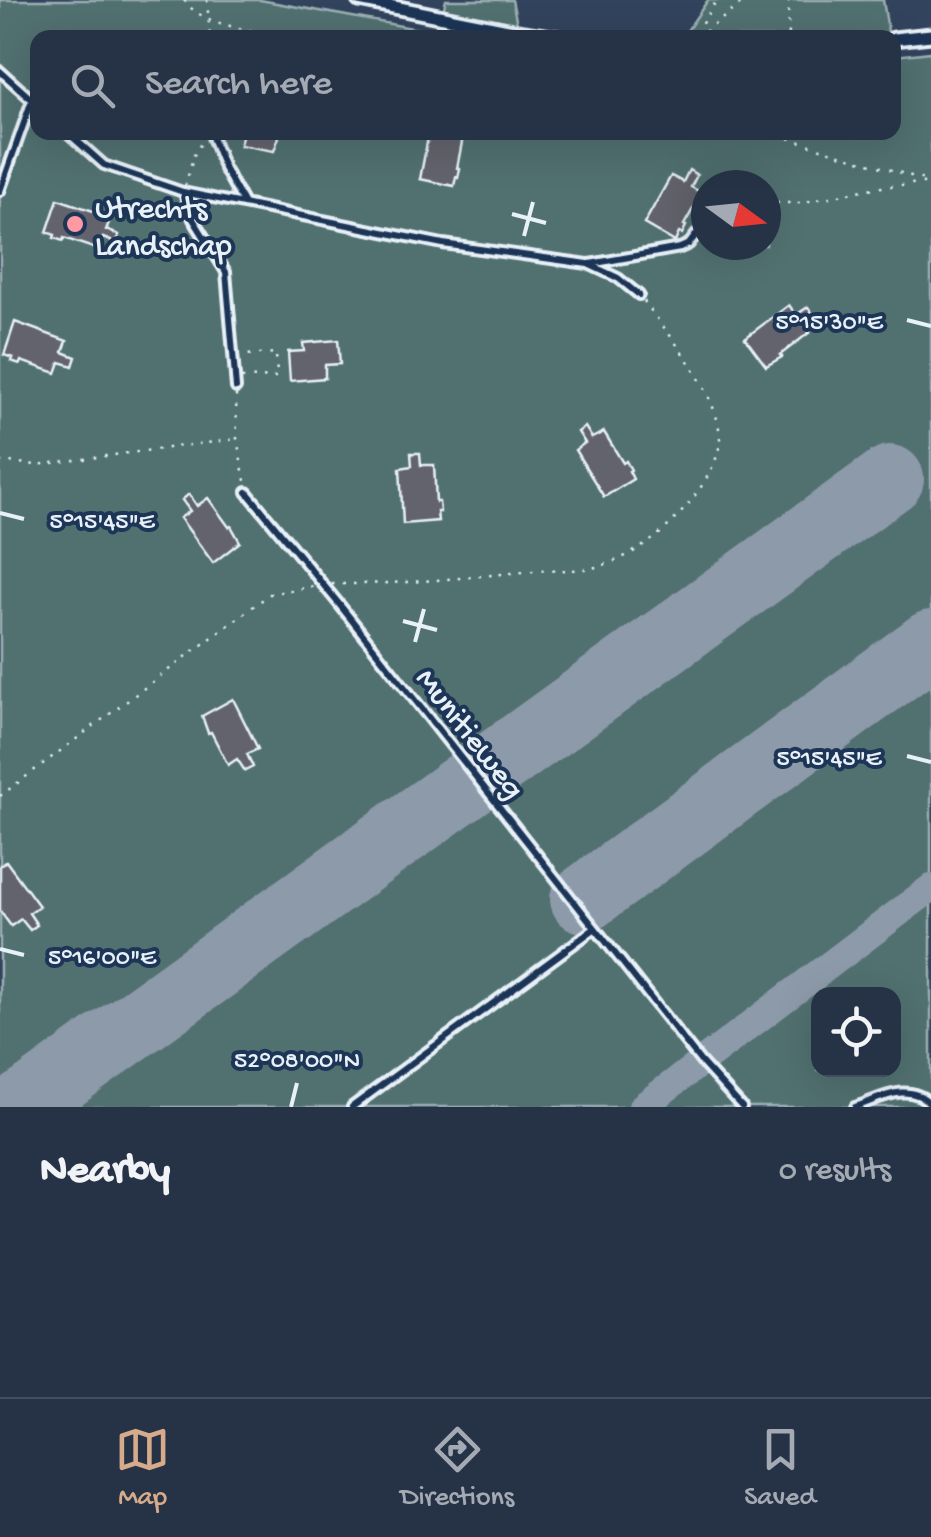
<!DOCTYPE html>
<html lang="en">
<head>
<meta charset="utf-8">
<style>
  :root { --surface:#263246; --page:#323e51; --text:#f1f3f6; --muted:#a4aab3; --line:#424d5f; --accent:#d6ab8b }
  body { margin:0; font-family:"Gochi Hand",sans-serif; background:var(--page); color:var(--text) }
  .controls { position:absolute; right:30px; bottom:30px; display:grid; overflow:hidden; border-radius:20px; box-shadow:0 10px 40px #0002 }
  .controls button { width:90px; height:90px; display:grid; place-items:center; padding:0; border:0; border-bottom:2px solid var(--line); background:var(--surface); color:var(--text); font:50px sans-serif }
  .compass { position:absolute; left:691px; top:170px; width:90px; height:90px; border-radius:50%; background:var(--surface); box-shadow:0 10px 40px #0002; rotate:105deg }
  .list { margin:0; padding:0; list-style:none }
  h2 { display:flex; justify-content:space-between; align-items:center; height:130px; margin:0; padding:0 40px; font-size:42px }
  h2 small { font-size:32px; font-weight:400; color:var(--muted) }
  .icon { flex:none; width:55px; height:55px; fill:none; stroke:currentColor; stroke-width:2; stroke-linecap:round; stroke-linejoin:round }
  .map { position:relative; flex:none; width:931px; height:1107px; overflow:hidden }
  .search { position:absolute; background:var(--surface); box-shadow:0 10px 40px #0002; left:30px; right:30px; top:30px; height:110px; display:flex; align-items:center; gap:25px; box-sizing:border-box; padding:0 35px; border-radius:20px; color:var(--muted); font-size:38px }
  .sheet { height:290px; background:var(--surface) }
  nav { display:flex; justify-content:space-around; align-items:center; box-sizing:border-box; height:140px; border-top:2px solid var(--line); background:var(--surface); font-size:28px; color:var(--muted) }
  nav a { display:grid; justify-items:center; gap:5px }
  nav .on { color:var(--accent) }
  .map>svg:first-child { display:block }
  .green { fill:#517070; stroke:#9cb0b4; stroke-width:2.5; fill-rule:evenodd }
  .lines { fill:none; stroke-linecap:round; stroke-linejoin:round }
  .taxiway { stroke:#8d9aaa; stroke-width:28 }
  .runway { stroke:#8d9aaa; stroke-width:68 }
  .building { fill:#62646c; stroke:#e8f1f8; stroke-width:2.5 }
  .lane-casing { stroke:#e8f1f8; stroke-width:14 }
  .street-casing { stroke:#e8f1f8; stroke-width:19 }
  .path { stroke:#e8f1f8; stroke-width:2.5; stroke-dasharray:2.5 8; stroke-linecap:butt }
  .lane { stroke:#1d3557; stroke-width:6 }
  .street { stroke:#1d3557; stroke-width:11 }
  .ticks { fill:none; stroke:#e8f1f8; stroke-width:4 }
  .poi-dot { fill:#ff9aa2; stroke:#1d3557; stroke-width:4 }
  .labels { text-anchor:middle; stroke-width:8; stroke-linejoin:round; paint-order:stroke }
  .poi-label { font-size:32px; fill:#e8f1f8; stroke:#1d3557; text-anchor:start }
  .street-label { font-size:32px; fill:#e8f1f8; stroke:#1d3557 }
  .ticks-label { font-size:25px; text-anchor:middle; fill:#e8f1f8; stroke:#1d3557; stroke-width:8; stroke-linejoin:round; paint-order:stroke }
</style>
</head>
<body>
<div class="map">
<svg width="931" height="1107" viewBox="0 0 931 1107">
  <rect width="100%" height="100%" fill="#32435d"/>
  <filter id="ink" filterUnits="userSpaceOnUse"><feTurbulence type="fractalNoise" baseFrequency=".01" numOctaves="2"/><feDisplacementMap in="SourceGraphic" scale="20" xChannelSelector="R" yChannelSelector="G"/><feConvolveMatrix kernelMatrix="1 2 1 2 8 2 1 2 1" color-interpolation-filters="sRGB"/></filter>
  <g filter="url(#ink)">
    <g class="green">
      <path d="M 0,0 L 260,0 L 461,37 L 38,38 L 38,132 L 894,132 L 894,56 L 931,52 L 931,1107 L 0,1107 ZM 706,185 L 766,185 L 766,245 L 706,245 ZM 818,994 L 894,994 L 894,1070 L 818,1070 Z"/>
      <path d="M 446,0 L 512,0 L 517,24 L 443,11 Z"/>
      <path d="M 708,0 L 883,0 L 889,37 L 682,38 Z"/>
    </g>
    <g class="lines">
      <path class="taxiway" d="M 642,1107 L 931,888"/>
      <g class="runway">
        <path d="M 584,899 L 931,644"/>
        <path d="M 21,1107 L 890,479"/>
      </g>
    </g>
    <g class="building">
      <path d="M 243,132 L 278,132 L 280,134 L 274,151 L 240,145 Z"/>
      <path d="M 429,132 L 464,132 L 457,168 L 460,169 L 458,178 L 456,177 L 454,186 L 420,179 Z"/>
      <path d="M 689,170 L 697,175 L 691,187 L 702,193 L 684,225 L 686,226 L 682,234 L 679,233 L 675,242 L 644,224 L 671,176 L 683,182 Z"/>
      <path d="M 58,199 L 111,217 L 106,230 L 119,235 L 116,243 L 103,238 L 99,250 L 64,238 L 63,241 L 54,238 L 55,235 L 47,232 Z"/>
      <path d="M 789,305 L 796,315 L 808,307 L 813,314 L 802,322 L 810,332 L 780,355 L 782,357 L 766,366 L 745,338 Z"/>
      <path d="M 15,322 L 67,341 L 63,352 L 76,357 L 73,366 L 60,362 L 56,373 L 21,361 L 20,364 L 11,361 L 13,358 L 4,355 Z"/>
      <path d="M 338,340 L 340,364 L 325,365 L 325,378 L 290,381 L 288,352 L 304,351 L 303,343 Z"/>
      <path d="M 585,427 L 592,438 L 604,432 L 623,463 L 626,461 L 631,470 L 629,471 L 633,479 L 604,497 L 575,450 L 585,443 L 578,432 Z"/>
      <path d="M 411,453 L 420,453 L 421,465 L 434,465 L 436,502 L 439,502 L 440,512 L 437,512 L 438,521 L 403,524 L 400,468 L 412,466 Z"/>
      <path d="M 189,494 L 197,506 L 208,498 L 229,527 L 231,526 L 240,542 L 213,563 L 180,518 L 190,511 L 182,500 Z"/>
      <path d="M 233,699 L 258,749 L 247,754 L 253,767 L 245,771 L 237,759 L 228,765 L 211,732 L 208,733 L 202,716 Z"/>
      <path d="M 6,861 L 39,906 L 29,913 L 37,925 L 30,930 L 21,919 L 11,926 L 0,911 L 0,866 Z"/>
    </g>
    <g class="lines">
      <defs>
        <g id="lane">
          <path d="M 0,71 L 38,105"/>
          <path d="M 67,132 L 104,165 L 183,192 L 443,244 L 588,264 L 618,278 L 639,295"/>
          <path d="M 210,132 L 224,168 L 244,204"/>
          <path d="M 0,191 L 32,100"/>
          <path d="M 184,193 L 193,219 L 226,272 L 236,388"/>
          <path d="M 590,264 L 680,248 L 689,244 L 706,222"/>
          <path d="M 247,492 L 339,604 L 701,1062 L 742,1107"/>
          <path d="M 352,1107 L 594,929"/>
          <path d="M 855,1107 C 882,1098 908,1081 931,1104"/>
        </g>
        <g id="street">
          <path d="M 359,0 L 523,33 L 558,38"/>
          <path d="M 894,39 L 931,35"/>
        </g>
      </defs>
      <use href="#lane" class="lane-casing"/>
      <use href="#street" class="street-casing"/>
      <g class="path">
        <path d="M 184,0 C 202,28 262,31 294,38"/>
        <path d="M 207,0 L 210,38"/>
        <path d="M 788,0 L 789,38"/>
        <path d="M 700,33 L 699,28 L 717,0"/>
        <path d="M 697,38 L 746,0"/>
        <path d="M 769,132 L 927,181"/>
        <path d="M 185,186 L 194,155 L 204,138"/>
        <path d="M 766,203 L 800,203 L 873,188 L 931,182"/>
        <path d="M 242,378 L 277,377 L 276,353 L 243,355"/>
        <path d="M 236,395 L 237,439 L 246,486"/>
        <path d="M 0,461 L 37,465 L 237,439"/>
        <path d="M 332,584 C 396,585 459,578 523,572 C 545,569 569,572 591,568 C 613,564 636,552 653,539 C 678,521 720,471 720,439 C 719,393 670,336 643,300"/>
        <path d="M 0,796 L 270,594 L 314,586"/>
      </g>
      <use href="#lane" class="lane"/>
      <use href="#street" class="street"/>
    </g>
  </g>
  <path class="ticks" d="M 512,214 L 546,223M 524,236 L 533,202M 907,320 L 931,326M 0,513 L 24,519M 403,621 L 437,630M 415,642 L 424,609M 907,756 L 931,762M 0,949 L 24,955M 291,1107 L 297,1083"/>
  <circle class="poi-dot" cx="75" cy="224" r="10"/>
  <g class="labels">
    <g class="poi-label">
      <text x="95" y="217">Utrechts<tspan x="95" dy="37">Landschap</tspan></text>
    </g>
    <g class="street-label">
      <text transform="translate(472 732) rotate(52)" y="11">Munitieweg</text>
    </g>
  </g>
  <g class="ticks-label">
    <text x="829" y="329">5°15'30"E</text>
    <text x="102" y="528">5°15'45"E</text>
    <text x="829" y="765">5°15'45"E</text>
    <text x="102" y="964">5°16'00"E</text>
    <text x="297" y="1067">52°08'00"N</text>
  </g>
</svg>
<div class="controls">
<button><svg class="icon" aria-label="locate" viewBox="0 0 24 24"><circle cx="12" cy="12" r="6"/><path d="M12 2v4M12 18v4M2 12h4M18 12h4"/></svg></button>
</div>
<svg class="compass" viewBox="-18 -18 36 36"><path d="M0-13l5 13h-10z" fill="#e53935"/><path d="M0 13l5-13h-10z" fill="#a4aab3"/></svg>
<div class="search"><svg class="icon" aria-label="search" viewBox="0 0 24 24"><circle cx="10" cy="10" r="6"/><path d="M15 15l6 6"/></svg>Search here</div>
</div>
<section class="sheet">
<h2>Nearby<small>0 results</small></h2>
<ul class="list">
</ul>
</section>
<nav>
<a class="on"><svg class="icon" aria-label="map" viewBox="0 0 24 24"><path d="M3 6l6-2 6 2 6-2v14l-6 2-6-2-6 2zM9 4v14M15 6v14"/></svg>Map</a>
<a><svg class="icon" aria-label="directions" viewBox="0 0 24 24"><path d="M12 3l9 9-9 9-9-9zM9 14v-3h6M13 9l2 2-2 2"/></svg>Directions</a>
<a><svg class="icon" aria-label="saved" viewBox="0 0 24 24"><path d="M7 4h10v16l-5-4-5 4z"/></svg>Saved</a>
</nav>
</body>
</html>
